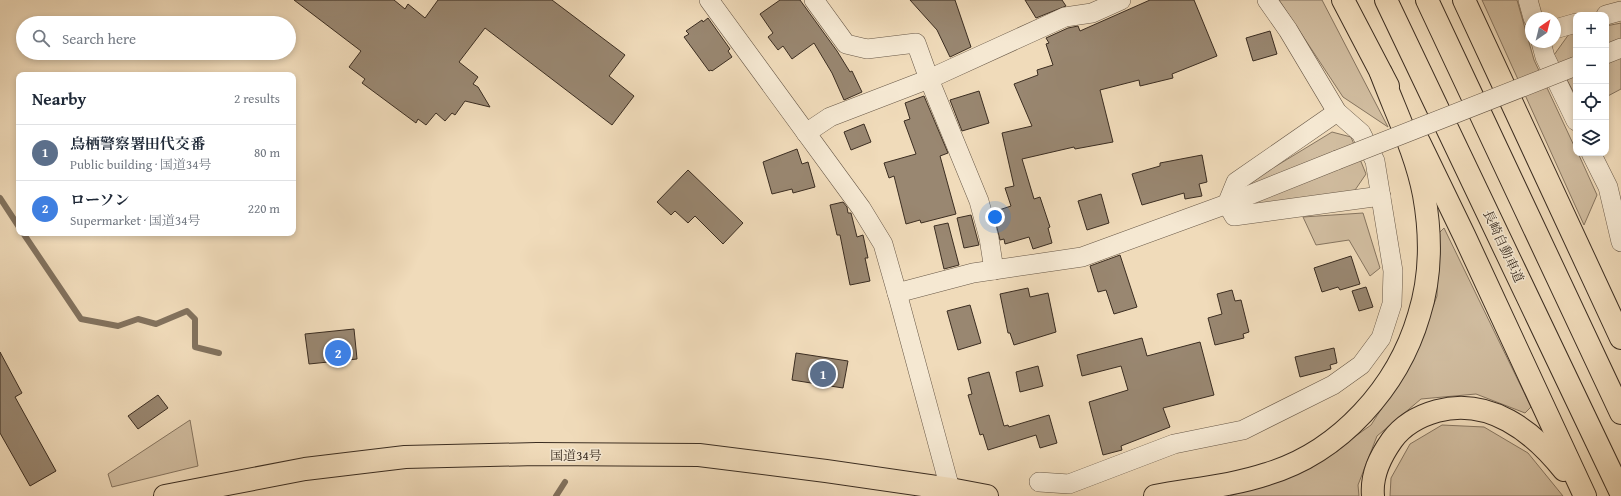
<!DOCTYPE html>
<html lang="en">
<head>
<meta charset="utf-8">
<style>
  :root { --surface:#fff; --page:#f6f6f7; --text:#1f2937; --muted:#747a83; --line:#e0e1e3; --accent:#2563eb }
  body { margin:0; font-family:"Gentium Book Plus","Noto Serif JP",serif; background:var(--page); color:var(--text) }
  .controls { position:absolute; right:12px; top:12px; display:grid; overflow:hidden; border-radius:8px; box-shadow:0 2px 6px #0003 }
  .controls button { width:36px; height:36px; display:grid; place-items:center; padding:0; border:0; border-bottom:1px solid var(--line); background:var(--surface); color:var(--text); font:20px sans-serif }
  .compass { position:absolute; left:1525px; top:12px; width:36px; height:36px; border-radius:50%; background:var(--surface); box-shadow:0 2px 6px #0003; rotate:35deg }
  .you { position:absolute; left:995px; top:217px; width:14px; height:14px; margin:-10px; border:3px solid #fff; border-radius:50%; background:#1a73e8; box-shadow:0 0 0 6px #1a73e833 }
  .badge { display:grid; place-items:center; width:26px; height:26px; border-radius:50%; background:var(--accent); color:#fff; font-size:13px; font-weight:700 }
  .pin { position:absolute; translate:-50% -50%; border:2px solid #fff; box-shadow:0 1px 4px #0006 }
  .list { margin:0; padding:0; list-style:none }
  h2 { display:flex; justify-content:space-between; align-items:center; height:52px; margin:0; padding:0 16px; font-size:17px }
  h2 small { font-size:13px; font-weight:400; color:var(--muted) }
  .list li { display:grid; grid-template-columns:26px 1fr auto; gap:12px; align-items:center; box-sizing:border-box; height:56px; padding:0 16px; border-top:1px solid var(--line) }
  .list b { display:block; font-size:15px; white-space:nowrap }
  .list p { margin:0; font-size:13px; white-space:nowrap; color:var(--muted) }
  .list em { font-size:13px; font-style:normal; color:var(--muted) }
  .icon { flex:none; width:22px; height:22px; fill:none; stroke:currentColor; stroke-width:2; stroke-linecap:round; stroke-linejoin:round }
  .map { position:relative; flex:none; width:1621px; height:496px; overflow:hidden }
  .search { position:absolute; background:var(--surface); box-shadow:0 2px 6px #0003; left:16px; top:16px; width:280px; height:44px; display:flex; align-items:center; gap:10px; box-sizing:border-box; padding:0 14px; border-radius:22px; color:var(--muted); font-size:15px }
  .panel { position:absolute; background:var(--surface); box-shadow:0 2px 6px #0003; left:16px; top:72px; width:280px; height:164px; border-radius:8px }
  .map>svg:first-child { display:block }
  .green { fill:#d1bda0; stroke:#867560 }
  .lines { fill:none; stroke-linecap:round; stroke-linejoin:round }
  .stream { stroke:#82725e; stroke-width:6 }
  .building { fill:#998771; stroke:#3b2d21 }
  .street-casing { stroke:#685847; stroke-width:20 }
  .highway-casing { stroke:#3b2d21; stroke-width:24 }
  .street { stroke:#f5e8d2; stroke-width:19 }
  .highway { stroke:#f0dbba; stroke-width:22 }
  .street-bridge-casing { stroke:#685847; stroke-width:20; stroke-linecap:butt }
  .street-bridge { stroke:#f5e8d2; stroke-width:19 }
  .labels { text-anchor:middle; stroke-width:3; stroke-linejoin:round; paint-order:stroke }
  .street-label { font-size:13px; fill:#3b2d21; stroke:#f5e8d2 }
</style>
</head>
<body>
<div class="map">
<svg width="1621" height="496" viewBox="0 0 1621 496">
  <rect width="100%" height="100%" fill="#f0dbba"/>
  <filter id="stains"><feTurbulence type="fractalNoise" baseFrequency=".005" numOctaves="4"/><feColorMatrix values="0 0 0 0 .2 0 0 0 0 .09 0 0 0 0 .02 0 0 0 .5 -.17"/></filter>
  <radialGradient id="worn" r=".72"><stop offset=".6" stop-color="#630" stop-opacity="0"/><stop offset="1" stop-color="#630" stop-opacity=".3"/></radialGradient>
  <g class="green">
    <path d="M 1279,0 L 1322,0 L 1388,127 L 1343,97 Z"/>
    <path d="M 1482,0 L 1517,0 L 1534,60 L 1576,150 L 1576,153 L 1578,153 L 1597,195 L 1584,225 Z"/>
    <path d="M 1621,23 L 1621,89 L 1606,97 L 1606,26 Z"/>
    <path d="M 1576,33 L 1576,97 L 1554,55 L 1569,34 Z"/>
    <path d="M 1332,132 L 1351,137 L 1366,174 L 1353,193 L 1246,206 L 1245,185 Z"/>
    <path d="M 1363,213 L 1380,268 L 1370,276 L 1349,240 L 1316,245 L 1303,217 Z"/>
    <path d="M 1444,228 L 1531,407 L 1525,413 L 1476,394 L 1421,399 L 1377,436 L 1358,485 L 1359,496 L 1230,496 L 1311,468 L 1371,425 L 1412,361 L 1437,296 L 1438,234 Z"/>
    <path d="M 190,420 L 198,466 L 112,487 L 108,474 Z"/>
    <path d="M 1442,425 L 1484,427 L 1528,453 L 1563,496 L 1390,496 L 1391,478 L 1410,444 Z"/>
  </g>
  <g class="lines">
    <g class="stream">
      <path d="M 0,198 L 19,227"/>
      <path d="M 23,233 L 81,319 L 118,326 L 138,319 L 156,324 L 187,311 L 195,319 L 195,347 L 219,353"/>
      <path d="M 556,496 L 565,482"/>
    </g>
  </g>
  <g class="building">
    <path d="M 294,0 L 394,0 L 405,9 L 408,4 L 425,18 L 438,0 L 552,0 L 625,55 L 609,76 L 634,96 L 612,125 L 485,28 L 459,62 L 478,77 L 473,84 L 478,87 L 490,107 L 465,101 L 455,115 L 452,113 L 445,121 L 436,113 L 426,125 L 418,119 L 416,123 L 362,83 L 365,79 L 349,67 L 361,51 Z"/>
    <path d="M 780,0 L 800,0 L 837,51 L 850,72 L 852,71 L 862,92 L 844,100 L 832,73 L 814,43 L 792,59 L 783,46 L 778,50 L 768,37 L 773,33 L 760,14 Z"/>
    <path d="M 910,0 L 955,0 L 971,47 L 950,57 L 937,30 Z"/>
    <path d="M 1025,0 L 1062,0 L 1066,6 L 1036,18 Z"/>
    <path d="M 1150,0 L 1194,0 L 1217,56 L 1172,74 L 1173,78 L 1140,86 L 1139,80 L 1100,90 L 1113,142 L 1075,149 L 1074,147 L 1022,159 L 1034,199 L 1040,197 L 1050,227 L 1048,228 L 1052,243 L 1033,249 L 1029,237 L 1005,244 L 1004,239 L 1000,240 L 993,212 L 1011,206 L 1005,188 L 1014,186 L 1002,133 L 1032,126 L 1014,84 L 1038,75 L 1037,70 L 1053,65 L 1046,44 L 1049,43 L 1046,38 L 1068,28 L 1078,26 L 1080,31 Z"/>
    <path d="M 708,18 L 730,49 L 728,51 L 732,57 L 712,71 L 711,70 L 709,71 L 684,37 L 689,34 L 686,31 L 702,20 L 703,22 Z"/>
    <path d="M 1270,31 L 1277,54 L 1253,61 L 1246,38 Z"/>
    <path d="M 979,91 L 989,123 L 962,131 L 950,100 Z"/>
    <path d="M 924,96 L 948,153 L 940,156 L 956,214 L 921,223 L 920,220 L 906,224 L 894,176 L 889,178 L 884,163 L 916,154 L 904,121 L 910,119 L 905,103 Z"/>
    <path d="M 864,124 L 871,142 L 851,150 L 844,132 Z"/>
    <path d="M 797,149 L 802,164 L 808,162 L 815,187 L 793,193 L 792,189 L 772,194 L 763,162 Z"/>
    <path d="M 1202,155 L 1207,182 L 1199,184 L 1202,196 L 1185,199 L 1184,193 L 1142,205 L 1132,174 L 1160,166 L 1160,163 Z"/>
    <path d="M 688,170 L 743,223 L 723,244 L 695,216 L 688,223 L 675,211 L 671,215 L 657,202 Z"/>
    <path d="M 1101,194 L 1109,223 L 1087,230 L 1078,201 Z"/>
    <path d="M 843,202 L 847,207 L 848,213 L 851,213 L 857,237 L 863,235 L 868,258 L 865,258 L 870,281 L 850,285 L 840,235 L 837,235 L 830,205 Z"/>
    <path d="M 971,215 L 979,245 L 964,248 L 957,218 Z"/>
    <path d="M 948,223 L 959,265 L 944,269 L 934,226 Z"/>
    <path d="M 1120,255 L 1137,307 L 1114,314 L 1106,290 L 1098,292 L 1090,266 Z"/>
    <path d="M 1351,256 L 1360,284 L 1340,290 L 1338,287 L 1322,292 L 1314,268 Z"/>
    <path d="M 1366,287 L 1373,307 L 1359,311 L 1352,291 Z"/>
    <path d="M 1028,288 L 1030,297 L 1048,293 L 1056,332 L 1014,345 L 1010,333 L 1008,333 L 1000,294 Z"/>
    <path d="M 1232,290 L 1235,301 L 1241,300 L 1249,332 L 1243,334 L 1244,338 L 1215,345 L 1208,318 L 1222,314 L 1217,294 Z"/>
    <path d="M 970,305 L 981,343 L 958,350 L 947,311 Z"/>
    <path d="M 354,329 L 357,359 L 309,364 L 305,334 Z"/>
    <path d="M 1142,338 L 1147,356 L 1200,342 L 1214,395 L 1163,408 L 1170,427 L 1121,446 L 1122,450 L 1103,455 L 1089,402 L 1128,390 L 1121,366 L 1082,376 L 1077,355 Z"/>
    <path d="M 1334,348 L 1337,363 L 1330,365 L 1331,369 L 1300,377 L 1295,357 Z"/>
    <path d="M 0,352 L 22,393 L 15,397 L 56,471 L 30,486 L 0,433 Z"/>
    <path d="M 796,353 L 848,361 L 843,388 L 792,380 Z"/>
    <path d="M 1038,366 L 1043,386 L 1020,392 L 1016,372 Z"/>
    <path d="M 989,372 L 1004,426 L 1008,425 L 1009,427 L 1049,415 L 1057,443 L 1040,448 L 1036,435 L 988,450 L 983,434 L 980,435 L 968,395 L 972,394 L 968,378 Z"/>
    <path d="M 158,395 L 168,408 L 138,429 L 128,416 Z"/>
  </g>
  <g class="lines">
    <defs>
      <g id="street">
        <path d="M 709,0 L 861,208 L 883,244 L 899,300 L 952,496"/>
        <path d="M 814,0 L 846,44 L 867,49 L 916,43 L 929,79 L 979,201 L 989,238 L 994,270"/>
        <path d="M 1528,0 L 1533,18"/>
        <path d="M 1606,15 L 1621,11"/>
        <path d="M 1555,29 L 1576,23"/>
        <path d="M 1541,42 L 1545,57 L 1576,121"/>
        <path d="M 1606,54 L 1621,48"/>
        <path d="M 1337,112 L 1236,182 L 1227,204 L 1234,216 L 1381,196"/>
        <path d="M 806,133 L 830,117 L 929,79 L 1065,17 L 1092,13 L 1121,0"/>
        <path d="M 1591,153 L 1608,187 L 1621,242"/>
        <path d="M 897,293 L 973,273 L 1082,257 L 1227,204 L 1337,160"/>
        <path d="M 1039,482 L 1069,484 L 1174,444 L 1243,430 L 1333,385 L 1361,365 L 1381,338 L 1392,304 L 1393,271 L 1375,161 L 1361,133 L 1337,112 L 1288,30 L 1267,0"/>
      </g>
      <g id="highway">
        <path d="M 1343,0 L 1388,86"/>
        <path d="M 1386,0 L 1621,493"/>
        <path d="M 1427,0 L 1621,413"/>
        <path d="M 1464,0 L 1621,338"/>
        <path d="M 1419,142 L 1464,235 L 1585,496"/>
        <path d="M 165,496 L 305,469 L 405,457 L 537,454 L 699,455 L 826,471 L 950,489 L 987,496"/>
        <path d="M 1155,496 C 1192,489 1231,486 1267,474 C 1340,452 1398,387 1419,315 C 1431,277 1431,234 1424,195 C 1416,153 1396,113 1381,73"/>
        <path d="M 1373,496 C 1371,475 1380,457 1392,440 C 1403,425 1419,416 1437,411 C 1489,397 1533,431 1564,470"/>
      </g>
    </defs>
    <use href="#street" class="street-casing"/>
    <use href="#highway" class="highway-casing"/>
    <use href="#street" class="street"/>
    <use href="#highway" class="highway"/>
    <defs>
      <path id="street-bridge" d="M 1337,160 L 1576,66"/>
    </defs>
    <use href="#street-bridge" class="street-bridge-casing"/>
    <use href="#street-bridge" class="street-bridge"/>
  </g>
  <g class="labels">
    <g class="street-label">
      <text transform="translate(1504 246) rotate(65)" y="5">長崎自動車道</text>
      <text x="576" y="460">国道34号</text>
    </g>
  </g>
  <rect width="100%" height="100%" filter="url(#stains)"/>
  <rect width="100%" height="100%" fill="url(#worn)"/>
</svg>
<div class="controls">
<button>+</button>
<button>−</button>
<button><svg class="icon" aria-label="locate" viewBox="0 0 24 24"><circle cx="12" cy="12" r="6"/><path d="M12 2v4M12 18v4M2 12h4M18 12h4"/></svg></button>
<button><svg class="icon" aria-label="layers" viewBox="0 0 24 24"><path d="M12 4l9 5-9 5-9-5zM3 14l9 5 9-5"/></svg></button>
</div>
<svg class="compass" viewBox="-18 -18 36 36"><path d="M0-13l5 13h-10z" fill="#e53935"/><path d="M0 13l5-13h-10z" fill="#747a83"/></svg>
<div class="you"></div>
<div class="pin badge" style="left:823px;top:374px;background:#5c6f8a">1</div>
<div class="pin badge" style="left:338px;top:353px;background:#3f7fe0">2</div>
<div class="search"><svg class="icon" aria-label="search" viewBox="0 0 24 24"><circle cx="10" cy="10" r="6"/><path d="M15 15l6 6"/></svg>Search here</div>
<section class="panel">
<h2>Nearby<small>2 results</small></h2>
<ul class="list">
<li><span class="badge" style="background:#5c6f8a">1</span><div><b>鳥栖警察署田代交番</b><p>Public building · 国道34号</p></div><em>80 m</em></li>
<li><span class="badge" style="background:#3f7fe0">2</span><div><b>ローソン</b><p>Supermarket · 国道34号</p></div><em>220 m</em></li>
</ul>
</section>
</div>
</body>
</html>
